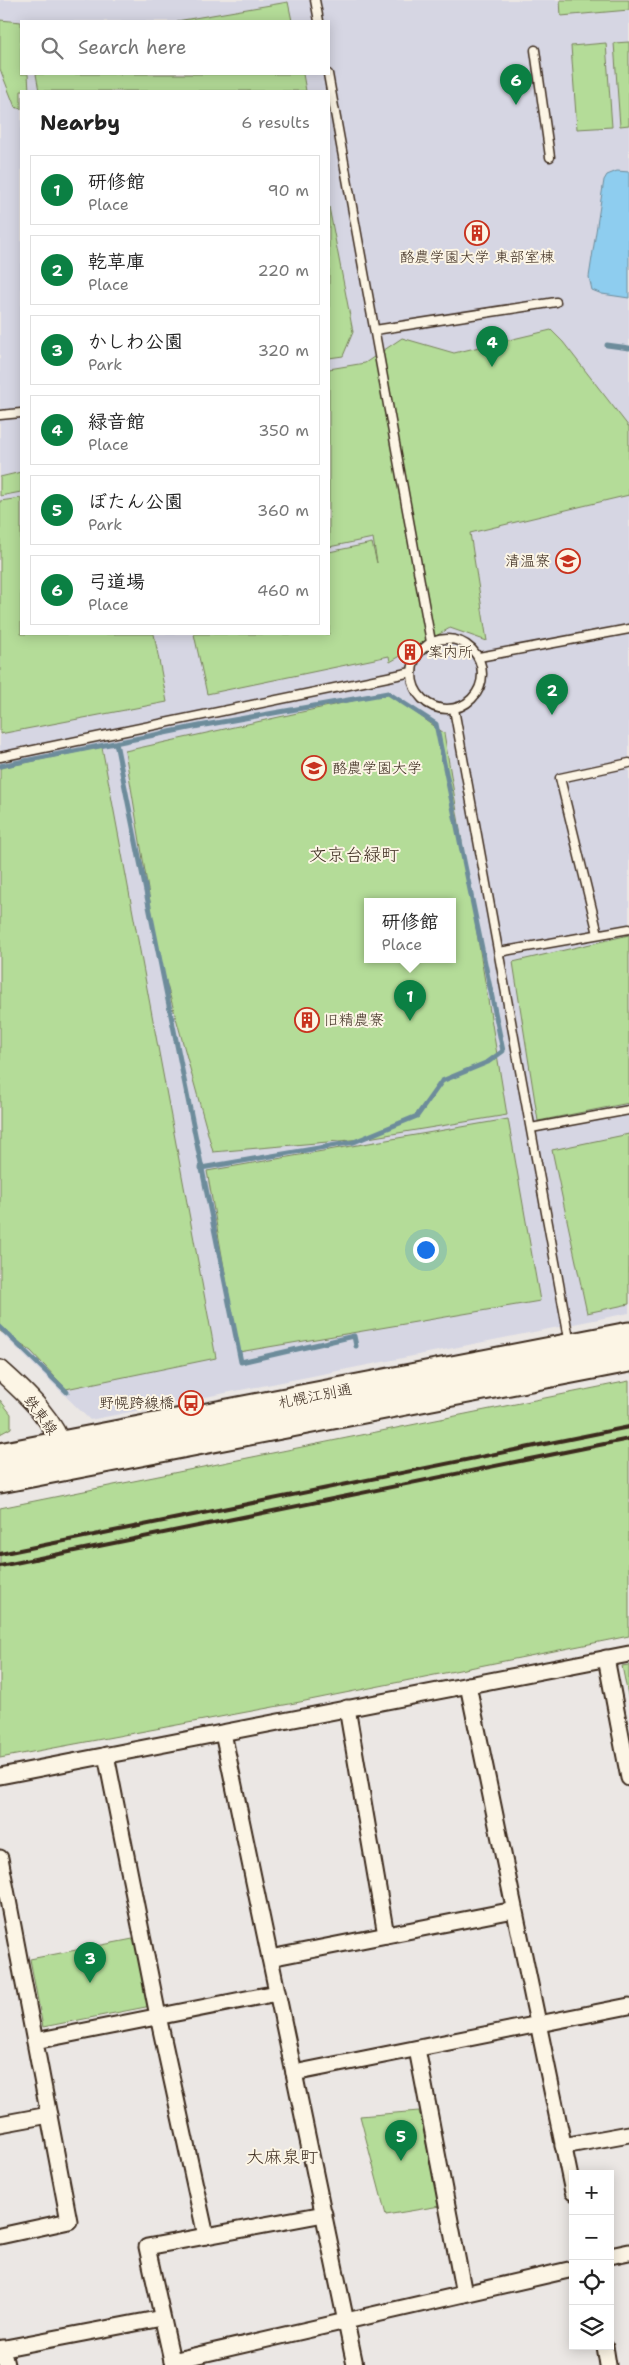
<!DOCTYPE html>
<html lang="en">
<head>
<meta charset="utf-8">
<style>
  :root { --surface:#fff; --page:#f2f2f2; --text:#222; --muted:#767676; --line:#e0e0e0; --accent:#0b8043 }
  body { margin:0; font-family:"Shantell Sans","Klee One",sans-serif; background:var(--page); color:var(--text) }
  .controls { position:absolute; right:15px; bottom:15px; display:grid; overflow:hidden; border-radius:0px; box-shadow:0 2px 12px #0003 }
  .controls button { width:45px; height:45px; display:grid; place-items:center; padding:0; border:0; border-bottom:1px solid var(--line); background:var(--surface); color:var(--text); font:25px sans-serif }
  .you { position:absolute; left:425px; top:1249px; width:18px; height:18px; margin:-12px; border:4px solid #fff; border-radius:50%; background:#1a73e8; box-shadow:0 0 0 8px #1a73e833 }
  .badge { display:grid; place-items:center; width:32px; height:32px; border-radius:50%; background:var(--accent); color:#fff; font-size:16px; font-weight:700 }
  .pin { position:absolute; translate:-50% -41px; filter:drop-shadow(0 1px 2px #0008) }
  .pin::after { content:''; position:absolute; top:26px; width:18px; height:15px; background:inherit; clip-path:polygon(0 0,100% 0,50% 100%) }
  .popup { position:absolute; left:364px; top:898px; width:92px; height:65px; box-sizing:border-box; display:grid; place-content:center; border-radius:0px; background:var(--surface); filter:drop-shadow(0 1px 4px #0005); font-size:16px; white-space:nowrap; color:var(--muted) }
  .popup b { font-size:19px; color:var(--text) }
  .popup::after { content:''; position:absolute; left:50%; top:100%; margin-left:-10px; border:10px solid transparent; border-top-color:var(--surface) }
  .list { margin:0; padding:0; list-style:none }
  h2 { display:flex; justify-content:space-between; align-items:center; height:65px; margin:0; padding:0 20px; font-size:21px }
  h2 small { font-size:16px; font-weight:400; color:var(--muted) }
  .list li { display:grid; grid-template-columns:32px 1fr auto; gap:15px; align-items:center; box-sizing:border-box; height:70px; margin:0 10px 10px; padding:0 10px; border:1px solid var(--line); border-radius:0px }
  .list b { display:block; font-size:19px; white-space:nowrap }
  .list p { margin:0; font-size:16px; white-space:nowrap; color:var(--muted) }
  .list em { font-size:16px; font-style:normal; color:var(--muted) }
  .icon { flex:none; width:28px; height:28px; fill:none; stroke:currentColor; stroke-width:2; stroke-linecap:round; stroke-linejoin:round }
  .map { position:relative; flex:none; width:629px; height:2365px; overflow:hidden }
  .search { position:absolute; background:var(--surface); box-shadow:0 2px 12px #0003; left:20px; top:20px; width:310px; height:55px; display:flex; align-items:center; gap:12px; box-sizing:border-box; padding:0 18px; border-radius:0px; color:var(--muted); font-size:19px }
  .panel { position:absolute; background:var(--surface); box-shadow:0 2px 12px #0003; left:20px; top:90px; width:310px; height:545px; border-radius:0px }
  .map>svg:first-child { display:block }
  .built { fill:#d6d6e3; fill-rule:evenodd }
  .green { fill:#b4dc98; stroke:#78835b; fill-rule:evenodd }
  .water { fill:#8ecdef; stroke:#6d8c9b }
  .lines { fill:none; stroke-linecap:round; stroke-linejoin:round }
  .stream { stroke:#6d8c9b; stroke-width:5 }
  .service-casing { stroke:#3b2a1e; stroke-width:11 }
  .minor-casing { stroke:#3b2a1e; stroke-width:19 }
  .tertiary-casing { stroke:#3b2a1e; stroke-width:22 }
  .trunk-casing { stroke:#3b2a1e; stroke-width:29 }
  .service { stroke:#fcf5e5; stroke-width:8 }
  .minor { stroke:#fcf5e5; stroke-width:15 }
  .tertiary { stroke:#fcf5e5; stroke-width:19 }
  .trunk { stroke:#fcf5e5; stroke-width:25 }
  .rail { stroke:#3b2a1e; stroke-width:4 }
  .labels { text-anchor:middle; stroke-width:4; stroke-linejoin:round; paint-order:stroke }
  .poi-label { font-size:15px; fill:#3b2a1e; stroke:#fcf5e5; text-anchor:start }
  .street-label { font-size:15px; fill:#3b2a1e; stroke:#fcf5e5 }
  .quarter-label { font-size:18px; fill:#3b2a1e; stroke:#fcf5e5 }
</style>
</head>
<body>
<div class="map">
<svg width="629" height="2365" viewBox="0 0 629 2365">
  <rect width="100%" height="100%" fill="#ebe7e4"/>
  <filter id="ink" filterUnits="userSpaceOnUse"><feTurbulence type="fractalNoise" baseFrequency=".02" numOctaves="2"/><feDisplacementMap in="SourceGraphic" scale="10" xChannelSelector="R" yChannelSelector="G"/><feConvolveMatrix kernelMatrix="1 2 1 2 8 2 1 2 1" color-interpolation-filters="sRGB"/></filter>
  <g filter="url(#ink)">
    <path class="built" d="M 0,0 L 629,0 L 629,1313 L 90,1420 L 0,1332 ZM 21,21 L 329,21 L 329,74 L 21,74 ZM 21,91 L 329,91 L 329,634 L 21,634 ZM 368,902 L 452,902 L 452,960 L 368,960 Z"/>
    <g class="green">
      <path d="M 560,0 L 629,0 L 629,10 L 561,16 Z"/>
      <path d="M 288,2 L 292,21 L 177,21 Z"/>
      <path d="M 0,20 L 21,22 L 21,74 L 28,74 L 29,91 L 21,91 L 21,109 L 15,107 L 0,69 Z"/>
      <path d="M 629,42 L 629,125 L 620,126 L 614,43 Z"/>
      <path d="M 606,43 L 612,127 L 577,129 L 571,46 Z"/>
      <path d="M 36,74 L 303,74 L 306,91 L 39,91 Z"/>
      <path d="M 329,207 L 353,332 L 343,356 L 329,358 Z"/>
      <path d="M 551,330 L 563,342 L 629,427 L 629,495 L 470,533 L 487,641 L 450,628 L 390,662 L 389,656 L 207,694 L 194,634 L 329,634 L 329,552 L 372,543 L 377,563 L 373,538 L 329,547 L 329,369 L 365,363 L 402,338 L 454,353 Z"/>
      <path d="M 21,472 L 21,492 L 0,496 L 0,477 Z"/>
      <path d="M 21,498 L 21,634 L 154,634 L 167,702 L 0,734 L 0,501 Z"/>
      <path d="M 388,693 L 444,733 L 507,1115 L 362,1139 L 213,1152 L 159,956 L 125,751 ZM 368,902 L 452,902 L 452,960 L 368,960 Z"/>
      <path d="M 102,747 L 216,1358 L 66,1389 L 31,1351 L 0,1331 L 0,768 Z"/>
      <path d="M 629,935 L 629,1103 L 538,1121 L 513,962 Z"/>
      <path d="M 508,1119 L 540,1301 L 239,1352 L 207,1171 Z"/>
      <path d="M 629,1134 L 629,1304 L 587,1313 L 552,1150 Z"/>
      <path d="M 629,1381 L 629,1636 L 295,1703 L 0,1758 L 0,1508 Z"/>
      <path d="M 0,1400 L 11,1414 L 11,1428 L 0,1434 Z"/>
      <path d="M 629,1665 L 629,1700 L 622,1666 Z"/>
      <path d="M 138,1938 L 151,2006 L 43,2027 L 30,1959 Z"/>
      <path d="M 419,2111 L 440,2206 L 386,2215 L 360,2116 Z"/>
    </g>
    <path class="water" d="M 617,171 L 629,172 L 629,298 L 602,294 L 592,290 L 589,277 L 604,180 L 607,175 Z"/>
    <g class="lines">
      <g class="stream">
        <path d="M 607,345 L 629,348"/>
        <path d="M 116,743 L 241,1362 L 354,1336 L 356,1346"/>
        <path d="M 0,766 L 199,726 L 388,693 L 436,724 L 503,1051 L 488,1062 L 442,1081 L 417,1116 L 354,1142 L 201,1168"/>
        <path d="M 0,1327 L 67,1392"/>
      </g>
      <defs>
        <g id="service">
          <path d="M 315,0 L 319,21"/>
          <path d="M 535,50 L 550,157"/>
          <path d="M 328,74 L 431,642"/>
          <path d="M 375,330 L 556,302"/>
          <path d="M 0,415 L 21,413"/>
          <circle cx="447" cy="674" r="35"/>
          <path d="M 479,657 L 629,629"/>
          <path d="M 454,709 L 570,1344"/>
          <path d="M 0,757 L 412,672"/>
          <path d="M 598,934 L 560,778 L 629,763"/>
          <path d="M 499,952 L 629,929"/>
          <path d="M 531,1128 L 629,1110"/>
        </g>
        <g id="minor">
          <path d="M 606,1658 L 629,1778"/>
          <path d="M 468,1685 L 573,2192"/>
          <path d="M 347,1708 L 386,1935"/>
          <path d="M 223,1733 L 355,2365"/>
          <path d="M 106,1755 L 158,2016 L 206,2236"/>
          <path d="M 0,1776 L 629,1654"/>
          <path d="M 0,1858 L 69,2221 L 0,2236"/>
          <path d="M 270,1958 L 514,1910"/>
          <path d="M 35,2041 L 277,1993"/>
          <path d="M 417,2049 L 464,2294"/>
          <path d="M 294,2073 L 629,2006"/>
          <path d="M 0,2124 L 49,2115"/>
          <path d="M 563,2146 L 629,2134"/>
          <path d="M 610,2256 L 629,2252"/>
          <path d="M 605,2346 L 608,2365"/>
          <path d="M 2,2348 L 6,2365"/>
          <path d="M 0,2349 L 162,2318"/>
          <path d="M 172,2361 L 573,2269"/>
          <path d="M 173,2365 L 147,2247 L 324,2214"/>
        </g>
        <path id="tertiary" d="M 0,1370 C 26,1393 55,1420 65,1455"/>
        <g id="trunk">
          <path d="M 0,1456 L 629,1335"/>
          <path d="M 0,1480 L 629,1359"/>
        </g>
      </defs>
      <use href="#service" class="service-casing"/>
      <use href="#minor" class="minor-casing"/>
      <use href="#tertiary" class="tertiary-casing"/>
      <use href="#trunk" class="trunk-casing"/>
      <use href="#service" class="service"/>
      <use href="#minor" class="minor"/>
      <use href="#tertiary" class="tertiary"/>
      <use href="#trunk" class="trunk"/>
      <g class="rail">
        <path d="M 0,1554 L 629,1427"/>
        <path d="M 0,1566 L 629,1439"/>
      </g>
    </g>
  </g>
  <defs>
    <symbol id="building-ring" viewBox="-11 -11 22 22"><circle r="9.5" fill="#fcf5e5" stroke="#c8321e" stroke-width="1.5"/><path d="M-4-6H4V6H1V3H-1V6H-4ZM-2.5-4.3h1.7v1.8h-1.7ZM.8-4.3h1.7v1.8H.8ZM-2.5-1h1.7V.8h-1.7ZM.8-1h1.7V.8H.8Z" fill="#c8321e"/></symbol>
    <symbol id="university-ring" viewBox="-11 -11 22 22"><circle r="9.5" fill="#fcf5e5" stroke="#c8321e" stroke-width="1.5"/><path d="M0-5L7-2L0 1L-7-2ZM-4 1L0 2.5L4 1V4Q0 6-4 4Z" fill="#c8321e"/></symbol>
    <symbol id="bus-ring" viewBox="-11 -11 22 22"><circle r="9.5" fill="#fcf5e5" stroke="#c8321e" stroke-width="1.5"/><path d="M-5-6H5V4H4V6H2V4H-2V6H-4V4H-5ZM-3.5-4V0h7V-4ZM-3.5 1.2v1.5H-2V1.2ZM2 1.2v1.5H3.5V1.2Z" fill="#c8321e"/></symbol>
  </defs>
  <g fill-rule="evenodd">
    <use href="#building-ring" x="463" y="219" width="28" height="28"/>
    <use href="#university-ring" x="554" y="547" width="28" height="28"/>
    <use href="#building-ring" x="396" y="638" width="28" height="28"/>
    <use href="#university-ring" x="300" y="754" width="28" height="28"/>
    <use href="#building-ring" x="293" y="1006" width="28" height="28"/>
    <use href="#bus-ring" x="177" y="1389" width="28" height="28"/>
  </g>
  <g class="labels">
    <g class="poi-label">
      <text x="477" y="262" text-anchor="middle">酪農学園大学 東部室棟</text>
      <text x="550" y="566" text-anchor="end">清温寮</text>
      <text x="428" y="657">案内所</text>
      <text x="332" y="773">酪農学園大学</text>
      <text x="324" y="1025">旧精農寮</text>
      <text x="174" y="1408" text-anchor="end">野幌跨線橋</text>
    </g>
    <g class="street-label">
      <text transform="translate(315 1396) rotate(-11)" y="5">札幌江別通</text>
      <text transform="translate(41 1415) rotate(54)" y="5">鉄東線</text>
    </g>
    <g class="quarter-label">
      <text x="354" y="861">文京台緑町</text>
      <text x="282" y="2163">大麻泉町</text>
    </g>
  </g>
</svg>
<div class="controls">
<button>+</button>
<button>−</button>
<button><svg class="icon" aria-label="locate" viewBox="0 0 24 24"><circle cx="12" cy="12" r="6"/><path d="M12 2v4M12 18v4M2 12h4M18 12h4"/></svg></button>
<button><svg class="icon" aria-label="layers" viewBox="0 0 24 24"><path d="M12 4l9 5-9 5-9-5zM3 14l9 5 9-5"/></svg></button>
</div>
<div class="you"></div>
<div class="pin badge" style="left:410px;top:1021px">1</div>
<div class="popup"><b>研修館</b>Place</div>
<div class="pin badge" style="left:552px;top:715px">2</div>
<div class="pin badge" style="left:90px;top:1983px">3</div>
<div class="pin badge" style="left:492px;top:367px">4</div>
<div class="pin badge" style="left:401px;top:2161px">5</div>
<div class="pin badge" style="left:516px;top:105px">6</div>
<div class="search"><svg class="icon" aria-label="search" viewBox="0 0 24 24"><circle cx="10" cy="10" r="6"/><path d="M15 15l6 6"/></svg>Search here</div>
<section class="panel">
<h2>Nearby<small>6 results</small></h2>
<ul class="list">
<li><span class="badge">1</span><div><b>研修館</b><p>Place</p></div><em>90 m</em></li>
<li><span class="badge">2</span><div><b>乾草庫</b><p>Place</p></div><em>220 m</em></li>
<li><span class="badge">3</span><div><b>かしわ公園</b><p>Park</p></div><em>320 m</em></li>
<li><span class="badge">4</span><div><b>緑音館</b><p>Place</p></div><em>350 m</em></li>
<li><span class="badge">5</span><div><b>ぼたん公園</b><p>Park</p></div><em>360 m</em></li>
<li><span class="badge">6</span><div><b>弓道場</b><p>Place</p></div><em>460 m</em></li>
</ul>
</section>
</div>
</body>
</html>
